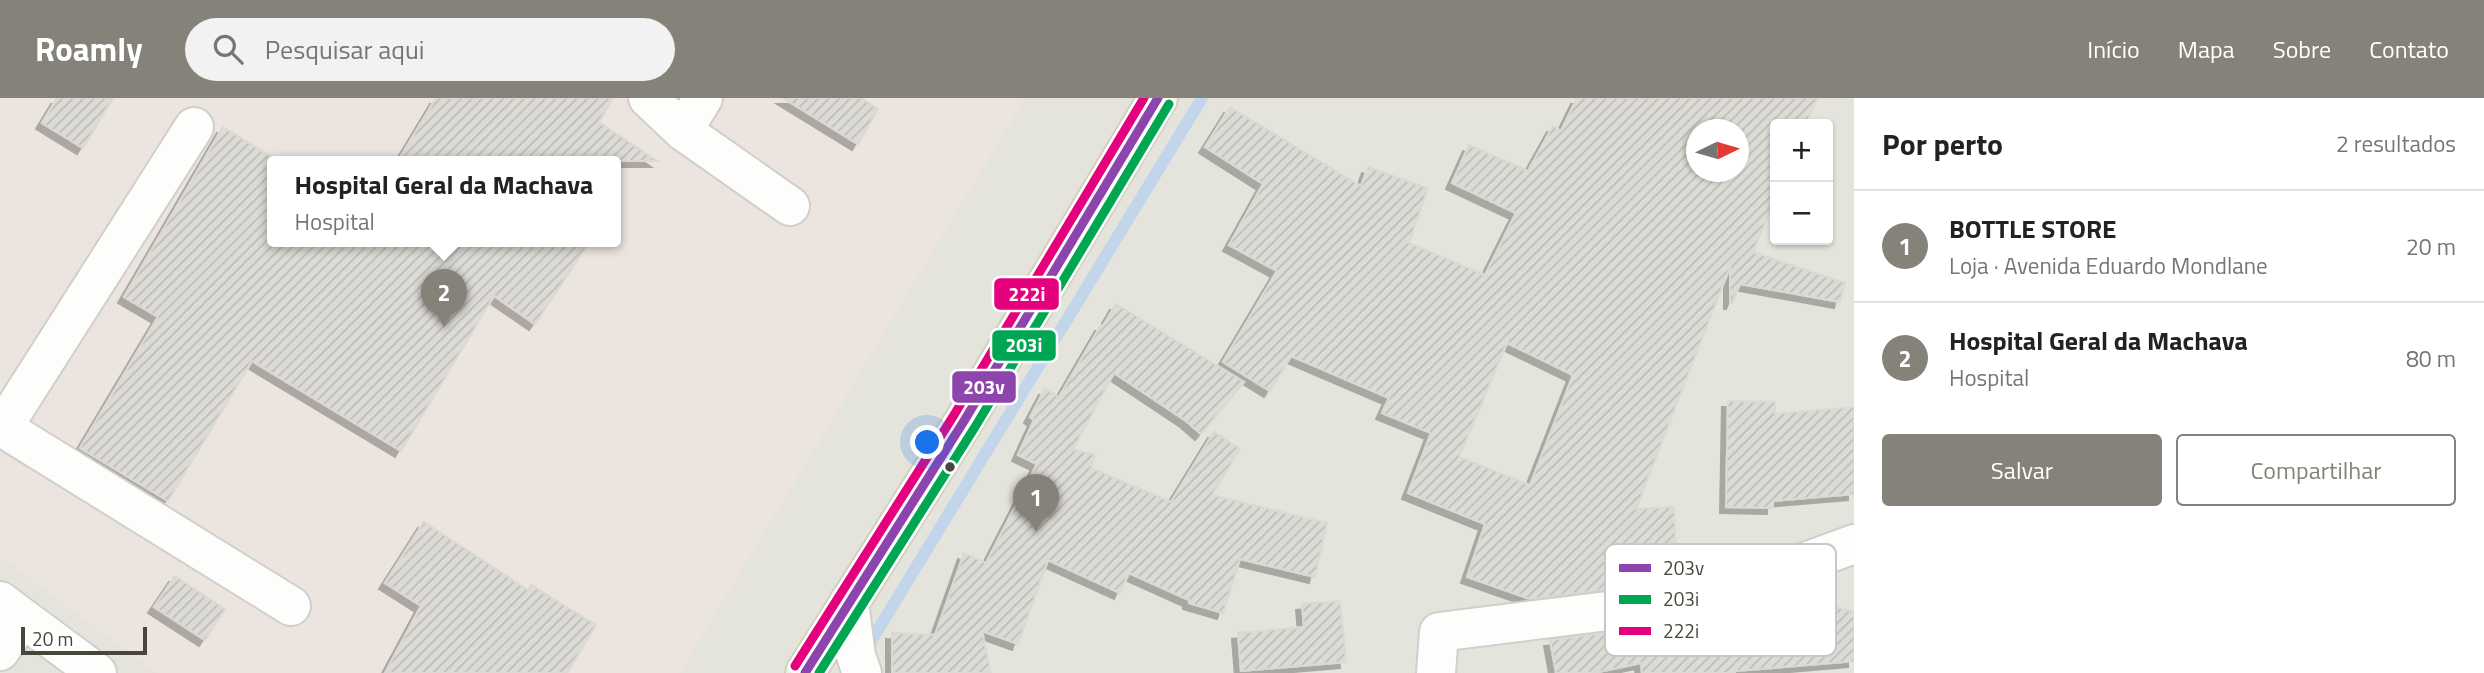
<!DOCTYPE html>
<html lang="pt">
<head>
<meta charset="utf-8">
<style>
  :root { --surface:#fff; --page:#f2f2f2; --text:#222; --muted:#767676; --line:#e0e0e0; --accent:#848279 }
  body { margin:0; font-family:"Titillium Web",sans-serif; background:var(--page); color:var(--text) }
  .controls { position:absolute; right:21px; top:21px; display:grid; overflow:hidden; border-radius:7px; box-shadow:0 2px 5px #0004 }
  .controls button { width:63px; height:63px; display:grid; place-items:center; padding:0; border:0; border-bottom:2px solid var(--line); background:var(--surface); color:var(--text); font:35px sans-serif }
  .compass { position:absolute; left:1686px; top:21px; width:63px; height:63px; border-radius:50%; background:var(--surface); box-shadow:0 2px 5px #0004; rotate:85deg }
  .scale { position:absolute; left:21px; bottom:18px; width:126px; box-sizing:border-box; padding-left:7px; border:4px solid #48453a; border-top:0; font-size:19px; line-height:24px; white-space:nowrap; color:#48453a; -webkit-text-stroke:5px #fff; paint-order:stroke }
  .you { position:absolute; left:928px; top:345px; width:24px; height:24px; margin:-18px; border:5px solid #fff; border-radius:50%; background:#1a73e8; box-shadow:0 0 0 10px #1a73e833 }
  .badge { display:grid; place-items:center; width:46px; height:46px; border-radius:50%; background:var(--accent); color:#fff; font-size:23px; font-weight:700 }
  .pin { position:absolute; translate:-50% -58px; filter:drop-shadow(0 2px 4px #0008) }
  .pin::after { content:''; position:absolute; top:37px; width:24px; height:21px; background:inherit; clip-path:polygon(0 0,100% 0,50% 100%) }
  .popup { position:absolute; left:267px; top:58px; width:354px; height:91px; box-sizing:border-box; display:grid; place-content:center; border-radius:7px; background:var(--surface); filter:drop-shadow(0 2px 5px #0005); font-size:23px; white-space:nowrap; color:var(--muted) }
  .popup b { font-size:26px; color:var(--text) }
  .popup::after { content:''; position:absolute; left:50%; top:100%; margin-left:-14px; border:14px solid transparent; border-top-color:var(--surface) }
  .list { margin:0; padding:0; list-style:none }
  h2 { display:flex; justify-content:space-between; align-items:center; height:91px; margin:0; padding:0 28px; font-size:30px }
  h2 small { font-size:23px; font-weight:400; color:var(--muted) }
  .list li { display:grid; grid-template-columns:46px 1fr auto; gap:21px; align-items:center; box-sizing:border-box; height:112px; padding:0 28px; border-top:2px solid var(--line) }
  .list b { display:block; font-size:26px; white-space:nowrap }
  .list p { margin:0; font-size:23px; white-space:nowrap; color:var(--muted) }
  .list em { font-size:23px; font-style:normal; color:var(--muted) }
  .actions { display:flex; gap:14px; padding:21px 28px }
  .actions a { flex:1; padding:16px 0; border:2px solid var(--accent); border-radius:7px; text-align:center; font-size:24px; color:var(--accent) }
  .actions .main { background:var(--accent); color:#fff }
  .icon { flex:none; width:38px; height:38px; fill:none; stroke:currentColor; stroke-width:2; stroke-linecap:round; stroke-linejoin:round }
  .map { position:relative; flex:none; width:1854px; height:575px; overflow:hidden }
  header { display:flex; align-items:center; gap:42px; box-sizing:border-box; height:98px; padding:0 35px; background:var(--accent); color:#fff }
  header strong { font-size:33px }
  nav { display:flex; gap:38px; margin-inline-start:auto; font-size:24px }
  .search { width:490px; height:63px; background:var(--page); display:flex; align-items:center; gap:18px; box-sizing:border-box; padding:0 24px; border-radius:38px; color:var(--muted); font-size:26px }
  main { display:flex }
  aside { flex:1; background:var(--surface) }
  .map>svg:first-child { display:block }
  .residential { fill:#e5e4dc; fill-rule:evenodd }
  .medical { fill:#ece4df; fill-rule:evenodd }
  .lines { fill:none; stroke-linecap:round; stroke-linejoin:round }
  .stream { stroke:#c2d5eb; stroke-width:12 }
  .building { fill:url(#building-hatch); stroke:#dad9d3; stroke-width:2; fill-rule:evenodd; filter:url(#shadow) }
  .minor-casing { stroke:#d0cfcb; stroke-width:42 }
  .major-casing { stroke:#d2d0bd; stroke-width:42 }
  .minor { stroke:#fdfdfc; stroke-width:38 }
  .major { stroke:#f0efe6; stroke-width:38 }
  .bus-1-casing { stroke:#fff; stroke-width:14 }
  .bus-2-casing { stroke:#fff; stroke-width:14 }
  .bus-3-casing { stroke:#fff; stroke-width:14 }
  .bus-1 { stroke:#8e44ad; stroke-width:9 }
  .bus-2 { stroke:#00a651; stroke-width:9 }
  .bus-3 { stroke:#e5007d; stroke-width:9 }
  .bus-dot { fill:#48453a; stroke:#fff; stroke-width:2.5 }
  .key { fill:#fff; stroke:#c8c7c4; stroke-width:2 }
  .key-label { font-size:19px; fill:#48453a }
  .line-badge { stroke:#fff; stroke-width:2.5 }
  .badge-label { font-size:19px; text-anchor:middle; font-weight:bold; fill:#fff }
</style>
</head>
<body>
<header>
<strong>Roamly</strong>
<div class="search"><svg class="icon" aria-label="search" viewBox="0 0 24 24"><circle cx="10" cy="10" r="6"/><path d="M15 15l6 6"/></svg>Pesquisar aqui</div>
<nav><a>Início</a><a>Mapa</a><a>Sobre</a><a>Contato</a></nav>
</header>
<main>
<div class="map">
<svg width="1854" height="575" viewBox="0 0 1854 575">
  <defs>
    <pattern id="building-hatch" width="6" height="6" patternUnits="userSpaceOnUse" patternTransform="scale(1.75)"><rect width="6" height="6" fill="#dcdbd6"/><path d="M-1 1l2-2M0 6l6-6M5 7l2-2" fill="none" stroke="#bebdb8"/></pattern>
    <filter id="shadow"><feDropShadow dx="-6" dy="6" stdDeviation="0" flood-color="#0004"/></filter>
  </defs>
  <rect width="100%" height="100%" fill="#f2f2ed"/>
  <path class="residential" d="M 0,0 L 1854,0 L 1854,575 L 0,575 ZM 1775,26 L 1828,26 L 1828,142 L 1775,142 ZM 1696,32 L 1738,32 L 1738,74 L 1696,74 ZM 272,63 L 616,63 L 616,143 L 272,143 Z"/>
  <path class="medical" d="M 0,0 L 1025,0 L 680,575 L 157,575 L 0,458 ZM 272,63 L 616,63 L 616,143 L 272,143 Z"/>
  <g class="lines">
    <path class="stream" d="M 865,553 L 1202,0"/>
  </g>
  <g class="building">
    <path d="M 57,0 L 113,0 L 83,50 L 42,25 Z"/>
    <path d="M 436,0 L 613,0 L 599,24 L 657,63 L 398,63 Z"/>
    <path d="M 783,0 L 861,0 L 878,11 L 858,46 Z"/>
    <path d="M 1577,0 L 1817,0 L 1806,26 L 1775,26 L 1775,101 L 1753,154 L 1845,185 L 1840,204 L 1740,186 L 1732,205 L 1730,205 L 1730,169 L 1636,411 L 1674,409 L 1677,482 L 1530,501 L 1467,479 L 1485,426 L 1408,395 L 1431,335 L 1382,315 L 1389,300 L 1291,258 L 1270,293 L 1223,264 L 1277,173 L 1229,147 L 1263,86 L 1205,49 L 1230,9 L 1361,88 L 1368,69 L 1428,90 L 1409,145 L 1485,177 L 1516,115 L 1452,85 L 1469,47 L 1528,73 L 1553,28 L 1561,33 ZM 1697,32 L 1739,32 L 1739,74 L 1697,74 ZM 1507,245 L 1573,277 L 1530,387 L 1459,359 Z"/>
    <path d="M 223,29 L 272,59 L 272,143 L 590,143 L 535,226 L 494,198 L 401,353 L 252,263 L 168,403 L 80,350 L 158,219 L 124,199 Z"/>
    <path d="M 1116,206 L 1244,284 L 1201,336 L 1186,323 L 1114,275 L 1073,351 L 1095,357 L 1091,370 L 1171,404 L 1214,334 L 1240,351 L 1212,397 L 1327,425 L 1315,479 L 1240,461 L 1223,515 L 1189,505 L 1189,502 L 1129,475 L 1120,495 L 1048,462 L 1018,546 L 982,533 L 991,575 L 892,575 L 892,535 L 935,537 L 964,455 L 986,465 L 1037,366 L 1018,357 L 1034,322 L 1030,319 L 1045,291 L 1059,299 L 1101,227 L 1103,228 Z"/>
    <path d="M 1728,303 L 1775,304 L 1775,316 L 1854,309 L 1854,396 L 1773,403 L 1773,410 L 1726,409 Z"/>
    <path d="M 424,424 L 528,492 L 531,487 L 596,527 L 567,575 L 385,575 L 421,508 L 385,485 Z"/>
    <path d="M 175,478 L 225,511 L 205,542 L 154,509 Z"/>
    <path d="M 1813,485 L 1814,503 L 1854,514 L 1854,563 L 1735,573 L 1735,575 L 1642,575 L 1641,565 L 1594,575 L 1556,575 L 1550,542 L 1678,526 L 1678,530 L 1769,526 L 1767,501 Z"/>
    <path d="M 1340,503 L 1346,564 L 1241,573 L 1238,535 L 1304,529 L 1302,506 Z"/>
  </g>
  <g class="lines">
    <defs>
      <g id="minor">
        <path d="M 648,0 L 683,33 L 790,108"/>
        <path d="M 683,33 L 703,0"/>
        <path d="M 0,328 L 291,508"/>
        <path d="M 3,329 L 194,29"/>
        <path d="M 0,503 L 97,575"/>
        <path d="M 849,504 L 856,558 L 862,575"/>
        <path d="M 0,553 L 22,520"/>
        <path d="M 1436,575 L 1439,534 L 1705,501 L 1854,446"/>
      </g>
      <path id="major" d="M 805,575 L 964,323 L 1158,0"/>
    </defs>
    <use href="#minor" class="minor-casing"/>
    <use href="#major" class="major-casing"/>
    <use href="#minor" class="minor"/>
    <use href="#major" class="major"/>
    <defs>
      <path id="bus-1" d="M 805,575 L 964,323 L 1158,0"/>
      <path id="bus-2" d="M 819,575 L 975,329 L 1169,6"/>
      <path id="bus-3" d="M 795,568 L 954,317 L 1144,0"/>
    </defs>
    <use href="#bus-1" class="bus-1-casing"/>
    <use href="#bus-2" class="bus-2-casing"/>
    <use href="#bus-3" class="bus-3-casing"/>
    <use href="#bus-1" class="bus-1"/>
    <use href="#bus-2" class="bus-2"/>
    <use href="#bus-3" class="bus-3"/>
  </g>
  <circle class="bus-dot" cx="950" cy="369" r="6"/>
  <rect x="1605" y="446" width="231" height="112" rx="10" class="key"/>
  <rect x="1619" y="466" width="32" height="8" fill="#8e44ad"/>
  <rect x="1619" y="497" width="32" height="9" fill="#00a651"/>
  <rect x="1619" y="529" width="32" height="8" fill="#e5007d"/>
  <g class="key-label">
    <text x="1663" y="477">203v</text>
    <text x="1663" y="508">203i</text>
    <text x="1663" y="540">222i</text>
  </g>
  <g class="line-badge">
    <rect x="993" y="179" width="67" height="34" rx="7" fill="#e5007d"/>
    <rect x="991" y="231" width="66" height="33" rx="7" fill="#00a651"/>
    <rect x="951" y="272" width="66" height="34" rx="7" fill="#8e44ad"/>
  </g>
  <g class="badge-label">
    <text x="1027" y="203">222i</text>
    <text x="1024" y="254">203i</text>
    <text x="984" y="296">203v</text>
  </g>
</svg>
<div class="controls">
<button>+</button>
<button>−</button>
</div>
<svg class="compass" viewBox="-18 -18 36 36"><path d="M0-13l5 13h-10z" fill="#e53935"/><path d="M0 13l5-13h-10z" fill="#767676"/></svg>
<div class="scale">20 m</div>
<div class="you"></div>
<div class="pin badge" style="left:1036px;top:434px">1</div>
<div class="pin badge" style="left:444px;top:229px">2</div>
<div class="popup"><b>Hospital Geral da Machava</b>Hospital</div>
</div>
<aside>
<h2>Por perto<small>2 resultados</small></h2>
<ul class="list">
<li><span class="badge">1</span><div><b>BOTTLE STORE</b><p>Loja · Avenida Eduardo Mondlane</p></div><em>20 m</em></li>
<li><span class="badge">2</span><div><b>Hospital Geral da Machava</b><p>Hospital</p></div><em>80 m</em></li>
</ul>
<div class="actions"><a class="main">Salvar</a><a>Compartilhar</a></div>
</aside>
</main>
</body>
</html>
